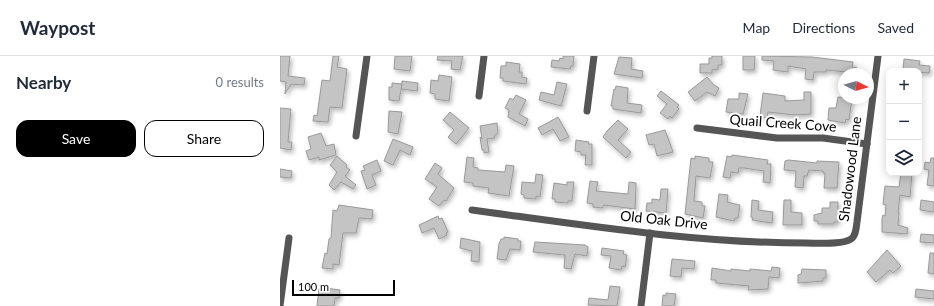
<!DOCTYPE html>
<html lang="en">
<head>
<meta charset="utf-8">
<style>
  :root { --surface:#fff; --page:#f6f6f7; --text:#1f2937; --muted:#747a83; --line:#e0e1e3; --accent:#000 }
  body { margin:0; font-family:Lato,sans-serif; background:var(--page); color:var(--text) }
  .controls { position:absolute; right:12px; top:12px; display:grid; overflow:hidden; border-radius:8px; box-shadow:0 2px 10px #0003 }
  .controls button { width:36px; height:36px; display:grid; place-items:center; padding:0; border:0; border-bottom:1px solid var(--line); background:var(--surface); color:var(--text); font:20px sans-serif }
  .compass { position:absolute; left:558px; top:12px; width:36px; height:36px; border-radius:50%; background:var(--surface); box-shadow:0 2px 10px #0003; rotate:96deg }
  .scale { position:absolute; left:12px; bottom:10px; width:103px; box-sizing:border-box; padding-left:4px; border:2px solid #000; border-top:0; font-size:11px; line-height:14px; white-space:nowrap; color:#000; -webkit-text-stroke:3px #fff; paint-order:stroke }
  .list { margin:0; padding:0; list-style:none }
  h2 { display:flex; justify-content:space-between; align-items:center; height:52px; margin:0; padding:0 16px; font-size:17px }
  h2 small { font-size:13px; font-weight:400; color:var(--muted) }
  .actions { display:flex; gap:8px; padding:12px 16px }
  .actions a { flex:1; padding:9px 0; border:1px solid var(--accent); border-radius:12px; text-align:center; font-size:14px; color:var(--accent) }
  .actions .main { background:var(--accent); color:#fff }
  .icon { flex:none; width:22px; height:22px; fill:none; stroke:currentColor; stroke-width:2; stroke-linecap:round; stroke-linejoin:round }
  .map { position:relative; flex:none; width:654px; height:250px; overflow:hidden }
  header { display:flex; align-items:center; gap:24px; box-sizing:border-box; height:56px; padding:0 20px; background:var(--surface); border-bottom:1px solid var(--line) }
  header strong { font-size:19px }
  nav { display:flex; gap:22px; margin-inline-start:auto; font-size:14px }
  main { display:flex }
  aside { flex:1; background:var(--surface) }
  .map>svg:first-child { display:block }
  .building { fill:#c4c4c4; stroke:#999; filter:url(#shadow) }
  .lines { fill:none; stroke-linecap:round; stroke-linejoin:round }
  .minor { stroke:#555; stroke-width:7 }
  .labels { text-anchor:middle; stroke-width:4; stroke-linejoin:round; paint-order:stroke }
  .street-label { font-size:14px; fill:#000; stroke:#fff }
</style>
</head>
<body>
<header>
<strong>Waypost</strong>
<nav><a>Map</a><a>Directions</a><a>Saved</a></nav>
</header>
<main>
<aside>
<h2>Nearby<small>0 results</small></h2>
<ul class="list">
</ul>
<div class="actions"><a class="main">Save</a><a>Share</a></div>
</aside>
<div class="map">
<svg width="654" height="250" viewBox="0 0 654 250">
  <defs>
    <filter id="shadow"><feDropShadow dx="2" dy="3" stdDeviation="2" flood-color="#0004"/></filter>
  </defs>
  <rect width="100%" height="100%" fill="#fff"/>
  <g class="building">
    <path d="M 0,0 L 10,0 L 8,20 L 25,22 L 24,29 L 11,28 L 5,38 L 6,26 L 0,25 Z"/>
    <path d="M 53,0 L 59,0 L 57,11 L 67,13 L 62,52 L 50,51 L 48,66 L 33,65 L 34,59 L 37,60 L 42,24 L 50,25 Z"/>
    <path d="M 115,0 L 132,0 L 130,15 L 114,13 Z"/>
    <path d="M 158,0 L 183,0 L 180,14 L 171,13 L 172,5 L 157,4 Z"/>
    <path d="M 283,0 L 294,0 L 293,10 L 291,10 L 290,13 L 271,11 L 272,4 L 279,5 L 280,2 L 283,3 Z"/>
    <path d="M 432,0 L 442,0 L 442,9 L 438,9 L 438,13 L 432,14 L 432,17 L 420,17 L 420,8 L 429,8 L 429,2 L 432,2 Z"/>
    <path d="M 463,0 L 475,0 L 474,14 L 463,14 Z"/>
    <path d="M 482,0 L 532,1 L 573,6 L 572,11 L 577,12 L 576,18 L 565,18 L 566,16 L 546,14 L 546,16 L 534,16 L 533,24 L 525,23 L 526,13 L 508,10 L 508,16 L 493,14 L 494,5 L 482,4 Z"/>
    <path d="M 339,1 L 352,2 L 351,13 L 363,15 L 362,22 L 334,18 Z"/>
    <path d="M 624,3 L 640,5 L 639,9 L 650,10 L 649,17 L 623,15 Z"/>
    <path d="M 226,6 L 240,8 L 239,16 L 242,16 L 242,21 L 247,22 L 246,28 L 223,25 L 223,22 L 220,22 L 221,10 L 226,10 Z"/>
    <path d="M 159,19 L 172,21 L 169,45 L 155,43 L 155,38 L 150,37 L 151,24 L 158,25 Z"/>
    <path d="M 427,21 L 434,29 L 439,32 L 435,40 L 427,36 L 415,45 L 408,36 Z"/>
    <path d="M 122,25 L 138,27 L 137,35 L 121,33 Z"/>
    <path d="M 277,26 L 287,28 L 281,50 L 259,44 L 261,36 L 274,39 Z"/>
    <path d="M 112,27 L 122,28 L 119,45 L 109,44 L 109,31 L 112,31 Z"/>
    <path d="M 336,30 L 348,32 L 347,47 L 362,49 L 361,57 L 333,53 L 333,50 L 331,50 L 334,33 L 335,34 Z"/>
    <path d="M 381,35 L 399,49 L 397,51 L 399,53 L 392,62 L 390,60 L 388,63 L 380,57 L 387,48 L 377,40 Z"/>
    <path d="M 524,36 L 531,36 L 531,58 L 514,59 L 488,56 L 487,62 L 480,60 L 483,37 L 505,40 L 505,45 L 524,44 Z"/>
    <path d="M 459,37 L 468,38 L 463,58 L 446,56 L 448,43 L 459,43 Z"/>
    <path d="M 236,39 L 246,44 L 239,58 L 248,63 L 245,70 L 228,61 L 229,54 L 225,52 L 230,42 L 233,44 Z"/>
    <path d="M 558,41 L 572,42 L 569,64 L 566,63 L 565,67 L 548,64 L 549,52 L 556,52 Z"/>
    <path d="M 0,52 L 11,53 L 8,86 L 12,86 L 11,94 L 0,92 Z"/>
    <path d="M 109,55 L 122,56 L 118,78 L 108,76 Z"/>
    <path d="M 170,56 L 189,72 L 176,88 L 168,81 L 174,74 L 163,64 Z"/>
    <path d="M 278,61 L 289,81 L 280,85 L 273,73 L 262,79 L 258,72 Z"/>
    <path d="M 338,64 L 348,73 L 338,84 L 351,96 L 346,102 L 323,81 L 327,75 Z"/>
    <path d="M 217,67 L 218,77 L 214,80 L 215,82 L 207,83 L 209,96 L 204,97 L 204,94 L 202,94 L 200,81 L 202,83 L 200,70 Z"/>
    <path d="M 385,74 L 393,96 L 377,100 L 374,88 L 369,89 L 366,79 Z"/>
    <path d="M 41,77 L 46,90 L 54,88 L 56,99 L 39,104 L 39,101 L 29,104 L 26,95 L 31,93 L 28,81 Z"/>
    <path d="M 113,83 L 133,91 L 130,99 L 120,94 L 113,109 L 104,105 Z"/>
    <path d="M 296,84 L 309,86 L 308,88 L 312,88 L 312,109 L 305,109 L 306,99 L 301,99 L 301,96 L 295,95 Z"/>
    <path d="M 452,99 L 488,104 L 487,108 L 491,108 L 490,127 L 483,126 L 484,115 L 464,112 L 459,112 L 458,117 L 451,116 L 450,122 L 443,121 L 447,100 L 452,101 Z"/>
    <path d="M 57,100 L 67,109 L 66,111 L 70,114 L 65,120 L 76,129 L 73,133 L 61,126 L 54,134 L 49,129 L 57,116 L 50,109 Z"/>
    <path d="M 415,100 L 429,102 L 429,106 L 433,106 L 430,122 L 416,120 L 414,145 L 422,146 L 422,150 L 425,150 L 423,162 L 405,158 L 411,102 L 415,103 Z"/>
    <path d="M 187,101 L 194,102 L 193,111 L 198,112 L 198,114 L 225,116 L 226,109 L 234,110 L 229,140 L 208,137 L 209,132 L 193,130 L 193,127 L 184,126 Z"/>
    <path d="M 651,102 L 654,102 L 654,130 L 647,129 L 649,114 L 644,113 L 645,106 L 650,107 Z"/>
    <path d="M 97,104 L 101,115 L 92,119 L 96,129 L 87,133 L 81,115 L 85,114 L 83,110 Z"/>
    <path d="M 508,104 L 537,107 L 537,105 L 559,106 L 557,132 L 544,132 L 545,117 L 543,117 L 543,115 L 529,114 L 527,120 L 524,120 L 523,132 L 515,131 L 516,115 L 504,114 L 505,105 Z"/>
    <path d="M 155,107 L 162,112 L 158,118 L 174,132 L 166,145 L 164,144 L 159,150 L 149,143 L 157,131 L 145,123 Z"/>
    <path d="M 0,113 L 12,115 L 11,122 L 0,121 Z"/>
    <path d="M 621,117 L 632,117 L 630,141 L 620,139 L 618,157 L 619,157 L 618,169 L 628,172 L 627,178 L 602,176 L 602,163 L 603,159 L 605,160 L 606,149 L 603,148 L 605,130 L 619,131 Z"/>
    <path d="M 256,118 L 263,119 L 260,141 L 256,140 L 256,143 L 244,142 L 244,139 L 241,138 L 242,126 L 255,127 Z"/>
    <path d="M 310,125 L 318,126 L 316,135 L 348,138 L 349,126 L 356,127 L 355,153 L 324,149 L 322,152 L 313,151 L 313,148 L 307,147 Z"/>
    <path d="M 287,126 L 294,126 L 292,145 L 288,145 L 288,147 L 275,146 L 275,143 L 272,143 L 274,127 L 287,129 Z"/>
    <path d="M 381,133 L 388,133 L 386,157 L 366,155 L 367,147 L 372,147 L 372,143 L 380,144 Z"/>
    <path d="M 439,138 L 448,139 L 447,146 L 460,149 L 458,162 L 455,162 L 454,165 L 436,161 Z"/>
    <path d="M 472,144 L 479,145 L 478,154 L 493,156 L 492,167 L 472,164 L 473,162 L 471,161 Z"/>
    <path d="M 504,144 L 511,144 L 511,156 L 522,157 L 522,169 L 503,169 Z"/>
    <path d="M 641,144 L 654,146 L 654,156 L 640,154 Z"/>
    <path d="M 550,146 L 558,146 L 558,154 L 563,154 L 563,160 L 558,160 L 558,166 L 554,166 L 554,168 L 538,168 L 538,165 L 534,165 L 534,159 L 542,157 L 542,152 L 550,152 Z"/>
    <path d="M 59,149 L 93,154 L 92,162 L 92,163 L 79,162 L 76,177 L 63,177 L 59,209 L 53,208 L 53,213 L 42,212 L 45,197 L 47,198 L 49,183 L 51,182 L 53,154 L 57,155 Z"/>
    <path d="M 158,160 L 159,163 L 162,162 L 168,176 L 166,177 L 167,179 L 159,183 L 154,172 L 142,177 L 139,169 Z"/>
    <path d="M 641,178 L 654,179 L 654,187 L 640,186 Z"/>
    <path d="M 224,181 L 238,183 L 238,185 L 241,185 L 240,194 L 230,193 L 226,204 L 217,203 L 219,188 L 221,183 L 224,183 Z"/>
    <path d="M 181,182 L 200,186 L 199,206 L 191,205 L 192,195 L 180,192 Z"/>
    <path d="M 255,186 L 305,189 L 308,191 L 307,200 L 295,198 L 291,213 L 284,212 L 285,199 L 253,196 Z"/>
    <path d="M 322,192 L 344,195 L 343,198 L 347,199 L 345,211 L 342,210 L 341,214 L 329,212 L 331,200 L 321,199 Z"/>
    <path d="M 607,194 L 621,210 L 613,217 L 610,214 L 596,226 L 587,216 Z"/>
    <path d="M 650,197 L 654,197 L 654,218 L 648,217 Z"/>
    <path d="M 392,203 L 415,205 L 414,213 L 402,212 L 401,221 L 390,220 Z"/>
    <path d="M 492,211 L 500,212 L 499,222 L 489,221 L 488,233 L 468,234 L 469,230 L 436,227 L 436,224 L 431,224 L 432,212 L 451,215 L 451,213 L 470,215 L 470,213 L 491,215 Z"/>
    <path d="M 522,213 L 546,214 L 546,222 L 543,222 L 543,225 L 518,227 L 518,219 L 521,218 Z"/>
    <path d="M 330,230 L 340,231 L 337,250 L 308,249 L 309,242 L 328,244 Z"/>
    <path d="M 45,232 L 60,234 L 59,242 L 55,242 L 54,250 L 37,250 L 39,233 L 45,234 Z"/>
    <path d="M 636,233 L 654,235 L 654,243 L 635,241 Z"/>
    <path d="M 386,237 L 396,238 L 394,250 L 382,250 L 383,239 L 386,240 Z"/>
  </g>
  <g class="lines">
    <g class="minor">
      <path d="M 199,40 L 204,0"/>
      <path d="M 307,55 L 314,0"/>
      <path d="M 417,72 L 497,82 L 543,82 L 587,88"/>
      <path d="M 76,80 L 87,0"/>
      <path d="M 192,154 C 303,169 415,187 526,187 C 537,187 563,189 571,183 C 576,180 576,172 577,166 L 598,0"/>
      <path d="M 0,250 L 9,182"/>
      <path d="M 361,250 L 370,177"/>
    </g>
  </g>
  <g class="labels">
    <g class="street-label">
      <text transform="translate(503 67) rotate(4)" y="5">Quail Creek Cove</text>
      <text transform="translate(570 113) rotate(-83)" y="5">Shadowood Lane</text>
      <text transform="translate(384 164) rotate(6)" y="5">Old Oak Drive</text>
    </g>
  </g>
</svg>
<div class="controls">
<button>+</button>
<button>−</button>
<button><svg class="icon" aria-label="layers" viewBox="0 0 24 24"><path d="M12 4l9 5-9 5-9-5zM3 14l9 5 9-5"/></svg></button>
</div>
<svg class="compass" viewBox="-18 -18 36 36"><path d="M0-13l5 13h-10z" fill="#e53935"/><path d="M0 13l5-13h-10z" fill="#747a83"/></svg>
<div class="scale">100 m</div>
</div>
</main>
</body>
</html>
